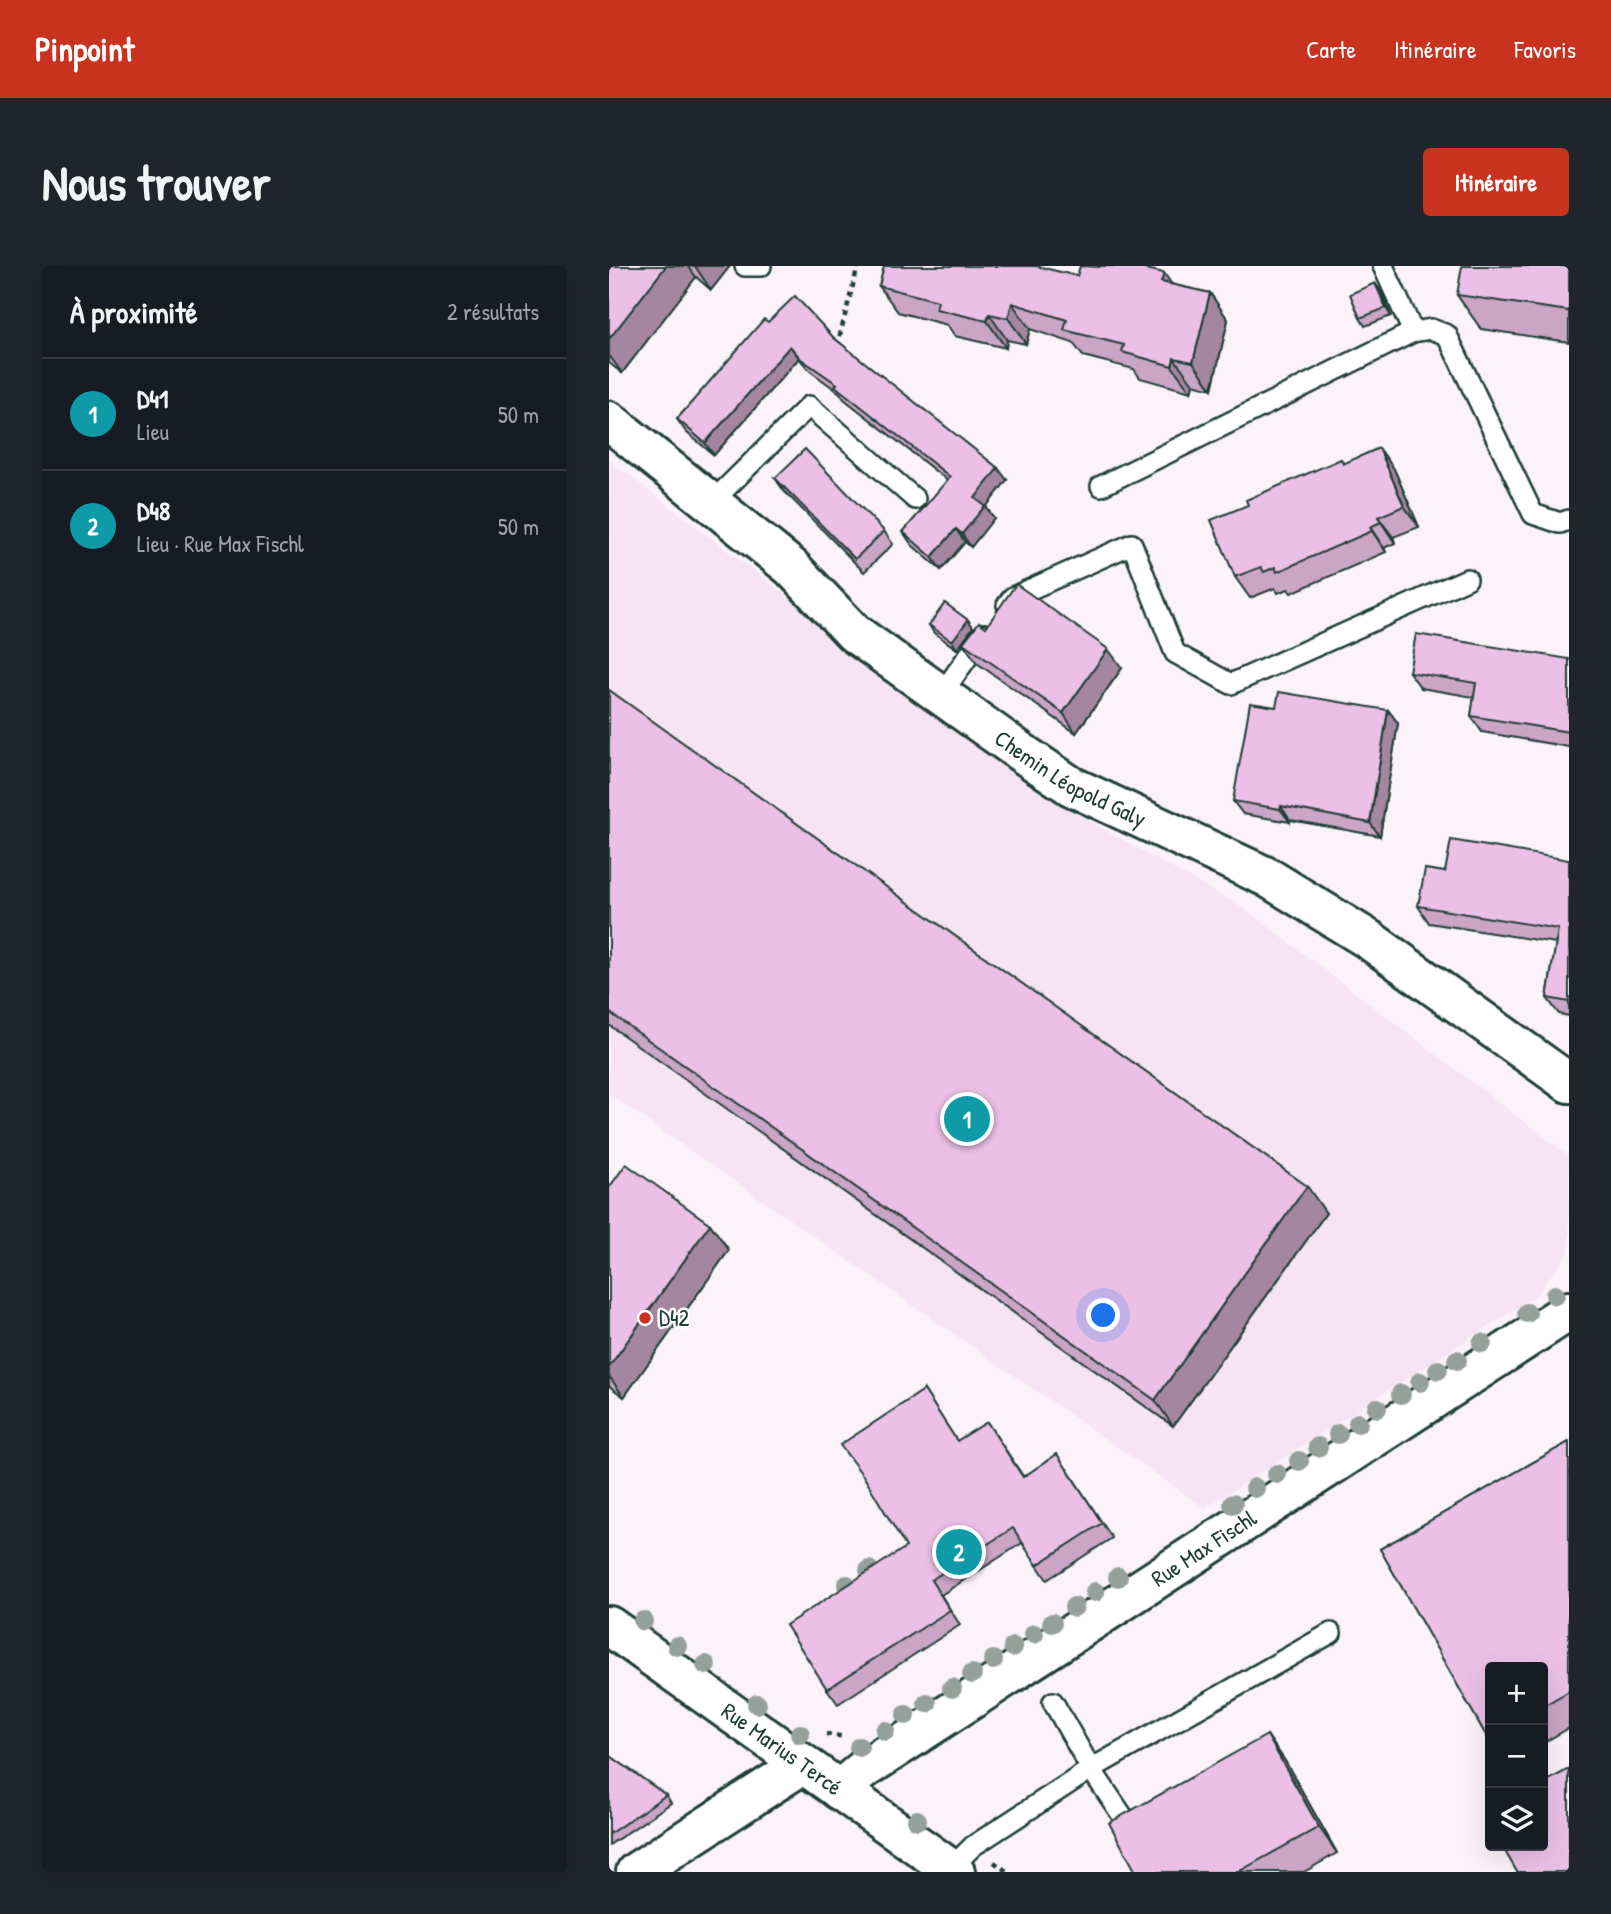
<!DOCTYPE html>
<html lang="fr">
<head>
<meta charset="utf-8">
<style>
  :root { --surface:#171b24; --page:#20242c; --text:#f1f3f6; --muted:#9ea1a6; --line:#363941; --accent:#c8321e }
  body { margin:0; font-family:"Patrick Hand",sans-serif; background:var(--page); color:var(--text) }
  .controls { position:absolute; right:21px; bottom:21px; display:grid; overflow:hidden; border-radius:7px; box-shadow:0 7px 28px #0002 }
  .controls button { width:63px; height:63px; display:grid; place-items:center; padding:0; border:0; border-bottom:2px solid var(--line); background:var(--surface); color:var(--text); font:35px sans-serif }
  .you { position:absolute; left:495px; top:1050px; width:24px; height:24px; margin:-18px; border:5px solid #fff; border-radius:50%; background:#1a73e8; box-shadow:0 0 0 10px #1a73e833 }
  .badge { display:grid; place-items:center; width:46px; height:46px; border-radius:50%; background:var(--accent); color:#fff; font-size:23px; font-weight:700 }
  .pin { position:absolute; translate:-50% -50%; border:4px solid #fff; box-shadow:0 2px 7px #0006 }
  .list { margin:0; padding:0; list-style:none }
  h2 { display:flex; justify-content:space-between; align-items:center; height:91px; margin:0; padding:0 28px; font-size:30px }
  h2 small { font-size:23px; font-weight:400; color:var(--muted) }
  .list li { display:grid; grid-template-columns:46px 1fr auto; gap:21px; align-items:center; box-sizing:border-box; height:112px; padding:0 28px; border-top:2px solid var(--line) }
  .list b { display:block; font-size:26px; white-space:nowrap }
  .list p { margin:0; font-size:23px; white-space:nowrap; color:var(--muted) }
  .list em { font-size:23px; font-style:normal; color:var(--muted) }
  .icon { flex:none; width:38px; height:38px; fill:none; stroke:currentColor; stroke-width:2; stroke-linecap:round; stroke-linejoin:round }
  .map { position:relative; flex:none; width:960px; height:1606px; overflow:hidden; border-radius:7px }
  header { display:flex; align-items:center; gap:42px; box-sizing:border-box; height:98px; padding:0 35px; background:var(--accent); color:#fff }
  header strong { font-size:33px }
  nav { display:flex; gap:38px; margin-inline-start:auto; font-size:24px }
  .intro { display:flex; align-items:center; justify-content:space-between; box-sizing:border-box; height:168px; padding:0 42px }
  h1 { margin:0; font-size:49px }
  .button { padding:18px 32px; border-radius:7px; background:var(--accent); color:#fff; font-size:24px; font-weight:700 }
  main { display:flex; gap:42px; padding:0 42px }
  aside { flex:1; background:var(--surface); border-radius:7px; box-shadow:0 7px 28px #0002 }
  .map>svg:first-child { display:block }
  .built { fill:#f6e3f4 }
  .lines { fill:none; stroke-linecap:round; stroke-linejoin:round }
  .service-casing { stroke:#1f3d34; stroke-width:24 }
  .minor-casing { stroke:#1f3d34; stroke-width:44 }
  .path { stroke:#1f3d34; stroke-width:4.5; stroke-dasharray:5 5; stroke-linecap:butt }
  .service { stroke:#fff; stroke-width:19 }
  .minor { stroke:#fff; stroke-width:38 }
  .tree { fill:#94a19a }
  .wall { fill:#cba5c6; stroke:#1f3d34; stroke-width:2 }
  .shaded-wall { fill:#a586a1; stroke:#1f3d34; stroke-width:2 }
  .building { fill:#ecc0e6; stroke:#1f3d34; stroke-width:2 }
  .poi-dot { fill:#c8321e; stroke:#fff; stroke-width:2.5 }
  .labels { text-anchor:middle; stroke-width:5; stroke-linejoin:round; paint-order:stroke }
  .street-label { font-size:23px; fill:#1f3d34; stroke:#fff }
  .poi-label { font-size:23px; fill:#1f3d34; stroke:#fff; text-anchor:start }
</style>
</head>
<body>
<header>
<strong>Pinpoint</strong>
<nav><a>Carte</a><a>Itinéraire</a><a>Favoris</a></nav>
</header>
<div class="intro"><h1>Nous trouver</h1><a class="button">Itinéraire</a></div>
<main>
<aside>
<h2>À proximité<small>2 résultats</small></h2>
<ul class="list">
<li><span class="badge" style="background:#0f9aa8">1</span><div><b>D41</b><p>Lieu</p></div><em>50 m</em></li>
<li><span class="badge" style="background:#0f9aa8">2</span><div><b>D48</b><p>Lieu · Rue Max Fischl</p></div><em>50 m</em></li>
</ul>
</aside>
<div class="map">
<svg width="960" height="1606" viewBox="0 0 960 1606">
  <rect width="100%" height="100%" fill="#fbf2fa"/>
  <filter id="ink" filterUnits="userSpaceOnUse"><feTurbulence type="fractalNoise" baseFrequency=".0143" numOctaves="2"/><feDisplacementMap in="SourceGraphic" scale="14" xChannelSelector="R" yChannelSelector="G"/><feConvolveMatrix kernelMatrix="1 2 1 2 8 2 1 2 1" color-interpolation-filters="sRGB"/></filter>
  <g filter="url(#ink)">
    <path class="built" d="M 0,194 L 445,535 L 637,644 L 960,890 L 960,986 L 926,1030 L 596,1242 L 0,828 Z"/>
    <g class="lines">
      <defs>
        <g id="service">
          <path d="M 136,0 L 152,0"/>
          <path d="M 774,0 L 804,66 L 822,63 L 838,69 L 924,248 L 951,257 L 960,254"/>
          <path d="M 492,220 L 804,66"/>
          <path d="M 102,237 L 200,140 L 306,233"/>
          <path d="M 398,339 L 404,331 L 523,278 L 566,387 L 622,418 L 858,313"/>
          <path d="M 331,430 L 375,368"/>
          <path d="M 444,1436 L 482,1503 L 523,1564"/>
          <path d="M 341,1603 L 364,1580 L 482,1503 L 722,1367"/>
        </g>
        <g id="minor">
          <path id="s1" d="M 0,155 L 182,301 L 245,367 L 416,489 L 462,520 L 658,611 L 759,673 L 960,817"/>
          <path id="s2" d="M 0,1360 L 346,1606"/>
          <path id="s3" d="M 230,1524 L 255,1503 L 960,1045"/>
          <path d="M 27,1606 L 194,1498"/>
        </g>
      </defs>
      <use href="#service" class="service-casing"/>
      <use href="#minor" class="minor-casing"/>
      <g class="path">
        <path d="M 228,80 L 249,0"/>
        <path d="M 217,1468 L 236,1471"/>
        <path d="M 385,1596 L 399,1606"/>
      </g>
      <use href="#service" class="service"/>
      <use href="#minor" class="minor"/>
    </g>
    <g class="tree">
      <circle cx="946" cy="1029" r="10"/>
      <circle cx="918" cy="1047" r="10"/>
      <circle cx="873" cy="1077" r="10"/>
      <circle cx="848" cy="1094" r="10"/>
      <circle cx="829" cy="1104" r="10"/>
      <circle cx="811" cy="1116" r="10"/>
      <circle cx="792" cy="1128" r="10"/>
      <circle cx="768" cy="1142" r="10"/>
      <circle cx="749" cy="1157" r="10"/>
      <circle cx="729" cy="1168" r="10"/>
      <circle cx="709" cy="1181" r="10"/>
      <circle cx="690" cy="1195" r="10"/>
      <circle cx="668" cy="1208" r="10"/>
      <circle cx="646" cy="1222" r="10"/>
      <circle cx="624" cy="1238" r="10"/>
      <circle cx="260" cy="1304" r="10"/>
      <circle cx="509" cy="1311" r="10"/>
      <circle cx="238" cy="1319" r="10"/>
      <circle cx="486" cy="1326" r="10"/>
      <circle cx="465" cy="1341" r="10"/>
      <circle cx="34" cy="1355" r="10"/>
      <circle cx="443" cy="1357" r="10"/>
      <circle cx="425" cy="1368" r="10"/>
      <circle cx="68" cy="1380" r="10"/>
      <circle cx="404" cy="1381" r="10"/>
      <circle cx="384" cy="1394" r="10"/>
      <circle cx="97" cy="1399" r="10"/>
      <circle cx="363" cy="1408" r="10"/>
      <circle cx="343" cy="1422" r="10"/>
      <circle cx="318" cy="1437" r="10"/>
      <circle cx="148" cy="1438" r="10"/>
      <circle cx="297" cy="1449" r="10"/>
      <circle cx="276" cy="1465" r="10"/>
      <circle cx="191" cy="1468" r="10"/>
      <circle cx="250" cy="1481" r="10"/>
      <circle cx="308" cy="1554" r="10"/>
    </g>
    <g class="wall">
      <path d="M 0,0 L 121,0 L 102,24 L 87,11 L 13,107 L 0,97 Z"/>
      <path d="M 960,0 L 960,76 L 872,63 L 848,29 Z"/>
      <path d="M 468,10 L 562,18 L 601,27 L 619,54 L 603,123 L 584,118 L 582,126 L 531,112 L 525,103 L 474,90 L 464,77 L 421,63 L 417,78 L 398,74 L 397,82 L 346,70 L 338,59 L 289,46 L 270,20 Z"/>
      <path d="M 772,25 L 782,50 L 756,60 L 751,52 Z"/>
      <path d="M 159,56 L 225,72 L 398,214 L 377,241 L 385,252 L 362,281 L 356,276 L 332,304 L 303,279 L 294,266 L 339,215 L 235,133 L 231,127 L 201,105 L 190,92 L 105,189 L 77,166 L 68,153 Z"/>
      <path d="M 770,182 L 785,203 L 810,261 L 784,271 L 786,277 L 775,282 L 777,286 L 682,327 L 679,323 L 669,327 L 666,322 L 641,332 L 626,311 L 639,239 L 732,193 L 735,198 Z"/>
      <path d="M 166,212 L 275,265 L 284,278 L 255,306 L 175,225 Z"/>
      <path d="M 359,354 L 364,361 L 348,383 L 325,367 L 320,359 Z"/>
      <path d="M 377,361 L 513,402 L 467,467 L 368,397 L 354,377 Z"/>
      <path d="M 960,393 L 960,481 L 873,466 L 862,450 L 865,431 L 812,422 L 800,406 Z"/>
      <path d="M 0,424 L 717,947 L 564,1160 L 0,759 Z"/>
      <path d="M 667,441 L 779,444 L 789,457 L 771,570 L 681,554 L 681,556 L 634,548 L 624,535 Z"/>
      <path d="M 960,594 L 960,750 L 950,748 L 938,732 L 947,677 L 820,657 L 809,640 L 836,606 Z"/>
      <path d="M 0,922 L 101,958 L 120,984 L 15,1131 L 0,1120 Z"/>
      <path d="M 315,1124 L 348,1175 L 378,1156 L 414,1210 L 458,1203 L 503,1272 L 438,1314 L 413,1277 L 332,1329 L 351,1359 L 229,1438 L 218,1423 L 297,1281 Z"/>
      <path d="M 960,1176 L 960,1462 L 934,1477 L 934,1401 L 881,1401 L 881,1476 L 771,1283 Z"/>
      <path d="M 658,1469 L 676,1495 L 728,1587 L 695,1606 L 527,1606 Z"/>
      <path d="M 0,1489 L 57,1529 L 62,1537 L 0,1579 Z"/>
    </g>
    <g class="shaded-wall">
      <path d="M 57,0 L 79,0 L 87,11 L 13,107 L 0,89 L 0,73 Z"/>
      <path d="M 86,0 L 121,0 L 102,24 Z"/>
      <path d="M 555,7 L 573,33 L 552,16 Z"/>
      <path d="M 766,17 L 772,25 L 782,50 L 777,42 Z"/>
      <path d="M 601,27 L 619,54 L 603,123 L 584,96 Z"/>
      <path d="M 403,37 L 421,63 L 417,78 L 399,52 Z"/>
      <path d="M 380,48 L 398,74 L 397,82 L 378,55 Z"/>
      <path d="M 181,80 L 190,92 L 105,189 L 96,177 Z"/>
      <path d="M 565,92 L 584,118 L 582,126 L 563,100 Z"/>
      <path d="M 770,182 L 785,203 L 810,261 L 795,240 Z"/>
      <path d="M 389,202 L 398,214 L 377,241 L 385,252 L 362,281 L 353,268 L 366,232 Z"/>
      <path d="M 769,251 L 784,271 L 786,277 L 772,256 Z"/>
      <path d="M 761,261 L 775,282 L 777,286 L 763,265 Z"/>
      <path d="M 347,263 L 356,276 L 332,304 L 323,291 Z"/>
      <path d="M 359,354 L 364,361 L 348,383 L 343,375 Z"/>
      <path d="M 499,383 L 513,402 L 467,467 L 454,447 Z"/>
      <path d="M 779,444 L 789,457 L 771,570 L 761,557 Z"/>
      <path d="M 672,540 L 681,554 L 681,556 L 671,543 Z"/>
      <path d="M 698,920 L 717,947 L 564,1160 L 546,1134 Z"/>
      <path d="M 101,958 L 120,984 L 15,1131 L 0,1110 L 0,1101 Z"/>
      <path d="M 658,1469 L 676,1495 L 728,1587 L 710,1561 Z"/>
    </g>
    <g class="building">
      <path d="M 0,0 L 57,0 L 0,73 Z"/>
      <path d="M 275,0 L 427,0 L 468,10 L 471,0 L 490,1 L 490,0 L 524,0 L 555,7 L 552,16 L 601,27 L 584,96 L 565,92 L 563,100 L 513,86 L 515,79 L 455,64 L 458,54 L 403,37 L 399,52 L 380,48 L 378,55 L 327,43 L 329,35 L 270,20 Z"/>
      <path d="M 853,0 L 960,0 L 960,45 L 848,29 Z"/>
      <path d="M 766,17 L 777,42 L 751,52 L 741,28 Z"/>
      <path d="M 186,30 L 225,72 L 389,202 L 366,232 L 376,240 L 353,268 L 347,263 L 323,291 L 294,266 L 341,211 L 226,120 L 228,118 L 192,93 L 181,80 L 96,177 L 68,153 L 155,53 L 159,56 Z"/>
      <path d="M 770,182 L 795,240 L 769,251 L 772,256 L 761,261 L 763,265 L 668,306 L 666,301 L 655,306 L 652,301 L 626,311 L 602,254 L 639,239 L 637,234 L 732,193 L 734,198 Z"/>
      <path d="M 196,183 L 275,265 L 246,293 L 166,212 Z"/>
      <path d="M 407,318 L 499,383 L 454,447 L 354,377 L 370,356 L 377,361 Z"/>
      <path d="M 336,337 L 359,354 L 343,375 L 320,359 Z"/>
      <path d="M 807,368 L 960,393 L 960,466 L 862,450 L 867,417 L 800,406 Z"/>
      <path d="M 0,424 L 698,920 L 546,1134 L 0,746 Z"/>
      <path d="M 670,426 L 779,444 L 761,557 L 672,540 L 671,543 L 624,535 L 641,437 L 667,441 Z"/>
      <path d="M 842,574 L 960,594 L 960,736 L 938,732 L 949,663 L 809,640 L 816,603 L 836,606 Z"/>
      <path d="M 17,898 L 101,958 L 0,1101 L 0,922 Z"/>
      <path d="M 315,1124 L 348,1175 L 378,1156 L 414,1211 L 448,1188 L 493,1257 L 428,1299 L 404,1262 L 322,1314 L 341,1344 L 218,1423 L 177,1359 L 297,1281 L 255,1211 L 231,1179 Z"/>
      <path d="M 960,1176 L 960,1425 L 934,1440 L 934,1401 L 881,1401 L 881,1469 L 878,1471 L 771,1283 Z"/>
      <path d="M 658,1469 L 710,1561 L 629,1606 L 527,1606 L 500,1557 Z"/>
      <path d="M 0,1489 L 57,1529 L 0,1568 Z"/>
      <path d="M 960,1503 L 960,1606 L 908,1606 L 893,1580 L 934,1580 L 934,1517 Z"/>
      <path d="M 881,1546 L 881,1559 L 876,1549 Z"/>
    </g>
  </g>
  <circle class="poi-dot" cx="36" cy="1052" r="7"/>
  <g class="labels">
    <g class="street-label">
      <text dy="8" stroke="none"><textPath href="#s1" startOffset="586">Chemin Léopold Galy</textPath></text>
      <text dy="8" stroke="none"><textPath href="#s3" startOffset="438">Rue Max Fischl</textPath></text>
      <text dy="8" stroke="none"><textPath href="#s2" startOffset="212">Rue Marius Tercé</textPath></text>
    </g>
    <g class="poi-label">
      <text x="50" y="1060">D42</text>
    </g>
  </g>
</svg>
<div class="controls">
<button>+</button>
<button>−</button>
<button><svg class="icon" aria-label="layers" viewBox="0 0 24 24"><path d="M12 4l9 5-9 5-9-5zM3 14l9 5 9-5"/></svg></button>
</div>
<div class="you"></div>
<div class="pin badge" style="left:358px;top:853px;background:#0f9aa8">1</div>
<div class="pin badge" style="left:350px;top:1286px;background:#0f9aa8">2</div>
</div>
</main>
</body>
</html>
